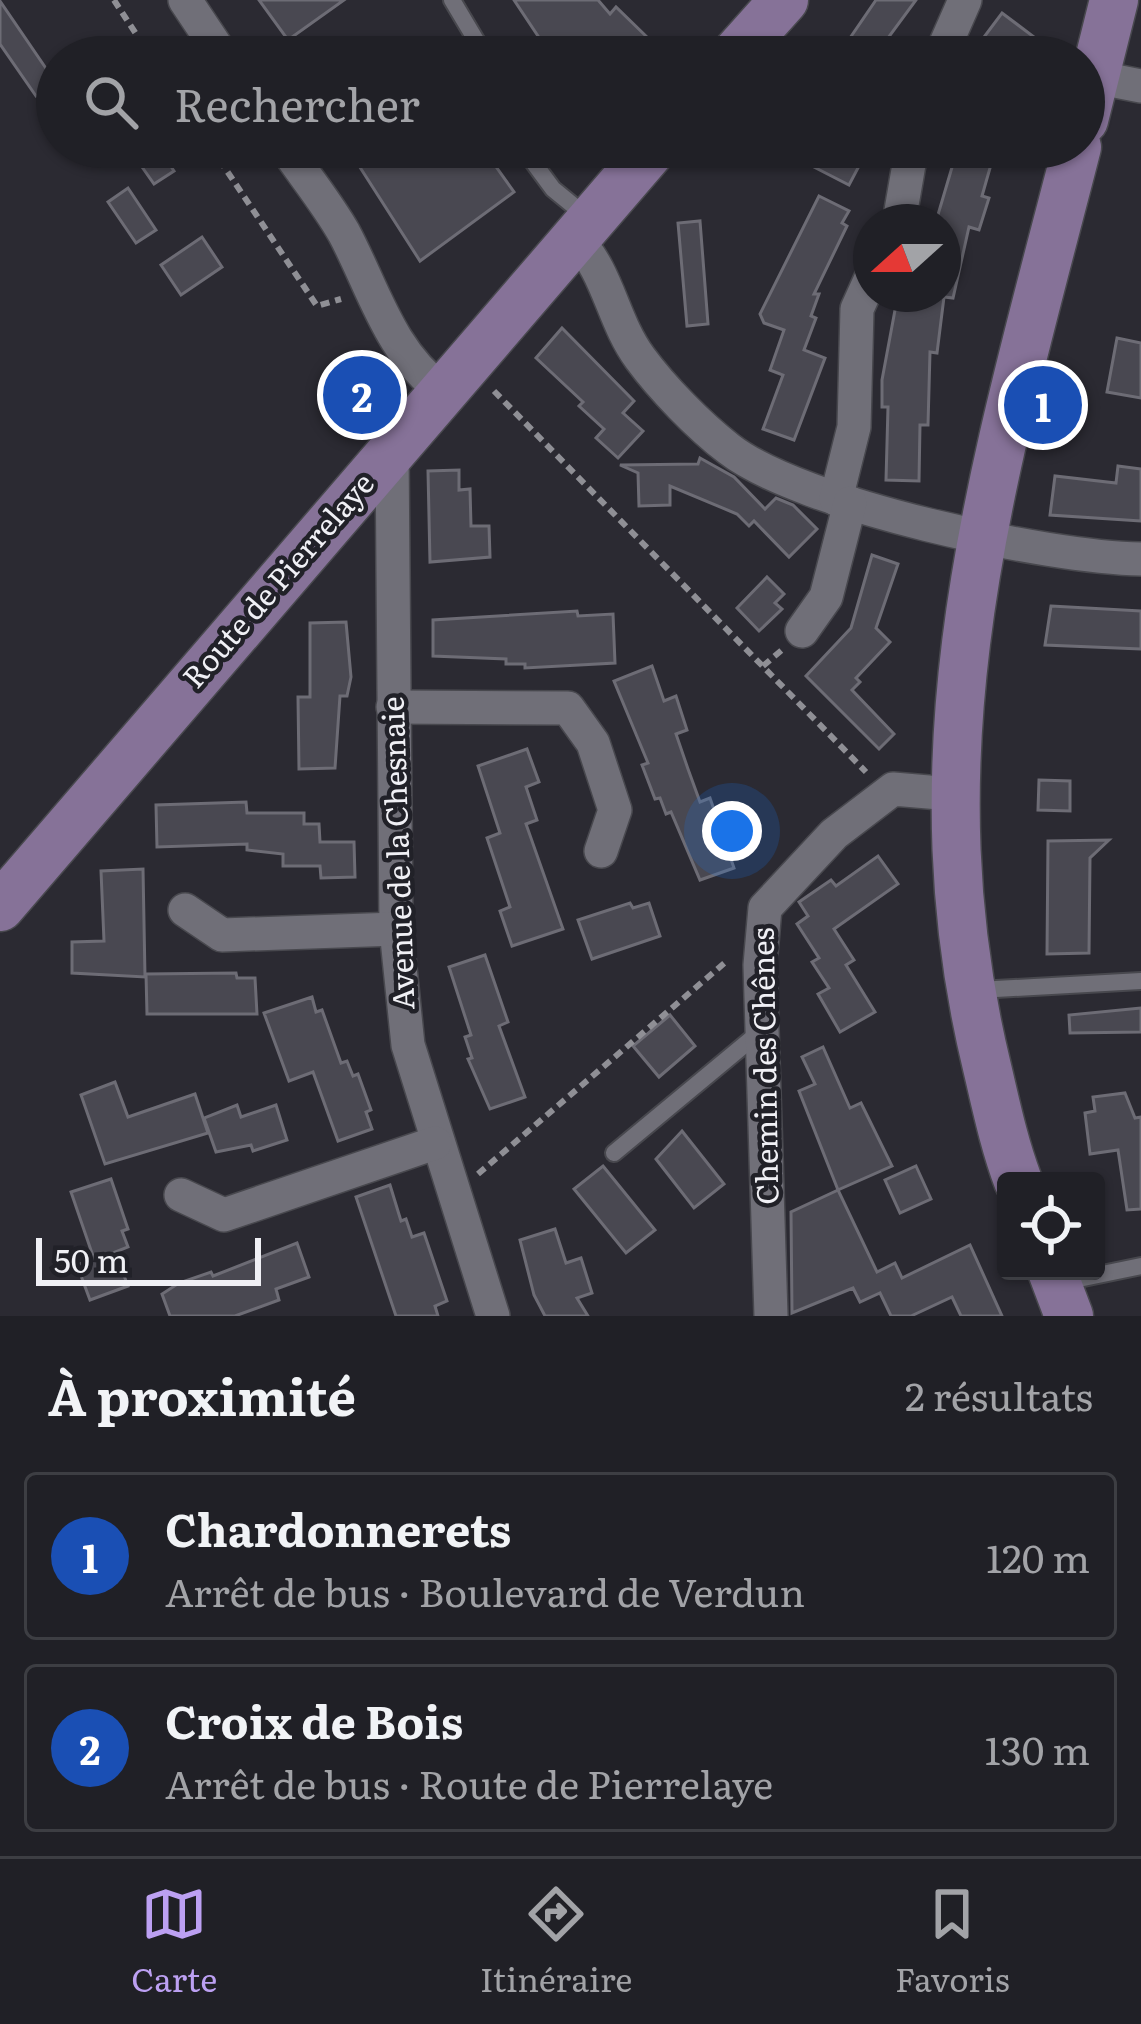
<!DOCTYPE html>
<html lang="fr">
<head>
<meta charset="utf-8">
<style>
  :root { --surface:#202026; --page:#2d2d32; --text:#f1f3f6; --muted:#a2a3a7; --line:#3d3e43; --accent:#bca0f2 }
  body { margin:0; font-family:Literata,serif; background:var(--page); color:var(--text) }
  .controls { position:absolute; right:36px; bottom:36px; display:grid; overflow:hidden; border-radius:12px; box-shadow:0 3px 9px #0004 }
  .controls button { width:108px; height:108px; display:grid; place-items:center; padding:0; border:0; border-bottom:3px solid var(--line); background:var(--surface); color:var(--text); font:60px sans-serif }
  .compass { position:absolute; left:853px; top:204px; width:108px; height:108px; border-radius:50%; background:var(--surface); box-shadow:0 3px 9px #0004; rotate:249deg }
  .scale { position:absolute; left:36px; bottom:30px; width:225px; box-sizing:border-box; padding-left:12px; border:6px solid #f0f0f5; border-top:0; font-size:33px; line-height:42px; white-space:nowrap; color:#f0f0f5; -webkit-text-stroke:9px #212128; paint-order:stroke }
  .you { position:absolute; left:732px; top:831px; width:42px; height:42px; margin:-30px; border:9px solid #fff; border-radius:50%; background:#1a73e8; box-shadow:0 0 0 18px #1a73e833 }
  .badge { display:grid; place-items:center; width:78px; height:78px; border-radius:50%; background:var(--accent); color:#fff; font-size:39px; font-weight:700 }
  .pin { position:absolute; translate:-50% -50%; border:6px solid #fff; box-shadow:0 3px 12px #0006 }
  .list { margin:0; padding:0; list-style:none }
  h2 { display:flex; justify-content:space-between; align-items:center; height:156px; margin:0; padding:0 48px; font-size:51px }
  h2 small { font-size:39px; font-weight:400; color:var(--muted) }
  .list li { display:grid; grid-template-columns:78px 1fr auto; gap:36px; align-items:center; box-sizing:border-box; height:168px; margin:0 24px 24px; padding:0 24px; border:3px solid var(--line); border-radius:12px }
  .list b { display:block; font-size:45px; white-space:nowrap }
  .list p { margin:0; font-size:39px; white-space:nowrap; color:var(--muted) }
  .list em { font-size:39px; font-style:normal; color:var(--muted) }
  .icon { flex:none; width:66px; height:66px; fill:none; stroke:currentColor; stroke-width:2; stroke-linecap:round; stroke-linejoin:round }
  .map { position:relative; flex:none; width:1141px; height:1316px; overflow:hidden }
  .search { position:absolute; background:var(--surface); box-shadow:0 3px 9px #0004; left:36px; right:36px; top:36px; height:132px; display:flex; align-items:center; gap:30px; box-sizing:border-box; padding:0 42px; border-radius:66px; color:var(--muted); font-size:45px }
  .sheet { height:540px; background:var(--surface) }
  nav { display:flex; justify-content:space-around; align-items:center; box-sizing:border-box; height:168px; border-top:3px solid var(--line); background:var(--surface); font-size:33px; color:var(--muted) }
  nav a { display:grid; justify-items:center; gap:6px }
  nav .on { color:var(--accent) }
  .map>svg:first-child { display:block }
  .building { fill:#494851; stroke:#6d6c75; stroke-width:3 }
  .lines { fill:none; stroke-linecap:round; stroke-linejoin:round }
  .lane-casing { stroke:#48484e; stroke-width:20 }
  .street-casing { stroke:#48484e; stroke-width:36 }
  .secondary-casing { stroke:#48484e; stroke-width:51 }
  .path { stroke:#8f8f95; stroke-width:6; stroke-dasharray:9 6; stroke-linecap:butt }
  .lane { stroke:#706f78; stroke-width:16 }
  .street { stroke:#706f78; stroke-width:33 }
  .secondary { stroke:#867298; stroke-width:48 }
  .labels { text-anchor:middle; stroke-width:9; stroke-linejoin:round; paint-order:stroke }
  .street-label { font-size:30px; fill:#f0f0f5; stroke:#212128 }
</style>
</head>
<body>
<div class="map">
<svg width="1141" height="1316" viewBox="0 0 1141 1316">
  <rect width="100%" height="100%" fill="#2b2a32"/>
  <g class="building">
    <path d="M 259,0 L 344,0 L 288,40 Z"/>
    <path d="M 514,0 L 598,0 L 610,14 L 616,7 L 649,39 L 633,57 L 552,57 Z"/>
    <path d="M 876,0 L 916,0 L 874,57 L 837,57 Z"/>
    <path d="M 0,1 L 56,83 L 36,96 L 0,44 Z"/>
    <path d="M 1002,13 L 1034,37 L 1019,57 L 969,57 Z"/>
    <path d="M 128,147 L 158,147 L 174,171 L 154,184 Z"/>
    <path d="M 347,147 L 482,147 L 514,192 L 420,261 Z"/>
    <path d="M 775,147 L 869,147 L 849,185 Z"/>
    <path d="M 958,147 L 996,147 L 982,196 L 989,198 L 979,230 L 969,227 L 953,298 L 944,297 L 937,353 L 930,352 L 928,425 L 920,425 L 919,481 L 886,480 L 888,407 L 882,407 L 882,380 L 898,294 L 943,294 L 943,220 L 937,218 Z"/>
    <path d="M 128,188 L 156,230 L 136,243 L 108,202 Z"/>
    <path d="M 819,196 L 849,211 L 842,223 L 847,226 L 814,294 L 819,294 L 811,316 L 816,318 L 804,350 L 825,358 L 794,440 L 763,429 L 783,375 L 770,370 L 784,330 L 764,323 L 760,314 Z"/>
    <path d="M 700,221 L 708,324 L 687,326 L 678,223 Z"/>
    <path d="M 202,237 L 222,267 L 181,295 L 161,265 Z"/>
    <path d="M 562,328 L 634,401 L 623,413 L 643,431 L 618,458 L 596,438 L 604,429 L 579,406 L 583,402 L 536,358 Z"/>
    <path d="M 1117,338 L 1141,343 L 1141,398 L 1107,392 Z"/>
    <path d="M 700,458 L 734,477 L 765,509 L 776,498 L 793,505 L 817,529 L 789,557 L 754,521 L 749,526 L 737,514 L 670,486 L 670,505 L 639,506 L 638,473 L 620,465 L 698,464 Z"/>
    <path d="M 1118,466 L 1141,469 L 1141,521 L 1050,515 L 1055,476 L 1116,483 Z"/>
    <path d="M 459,470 L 459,490 L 470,489 L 471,526 L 489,526 L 490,557 L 430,562 L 428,471 Z"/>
    <path d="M 872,555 L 898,564 L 876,628 L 890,642 L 856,678 L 860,682 L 852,690 L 894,734 L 879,749 L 806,676 L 851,628 Z"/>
    <path d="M 767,577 L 784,594 L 775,603 L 782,609 L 759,631 L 737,608 Z"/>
    <path d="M 1051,606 L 1141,611 L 1141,649 L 1045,645 Z"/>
    <path d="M 577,611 L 578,616 L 613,614 L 615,663 L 525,668 L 525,664 L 506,664 L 506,659 L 433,656 L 433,620 Z"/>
    <path d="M 346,622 L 351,677 L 347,696 L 340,696 L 335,768 L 299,769 L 298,697 L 310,697 L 310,623 Z"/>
    <path d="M 652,666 L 664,701 L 676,696 L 687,730 L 676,734 L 688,769 L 700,802 L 710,798 L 734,868 L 700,880 L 671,812 L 666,814 L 660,798 L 655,799 L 642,765 L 648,763 L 614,681 Z"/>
    <path d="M 527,749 L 539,782 L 526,787 L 537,820 L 526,824 L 563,929 L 512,946 L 500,911 L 510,907 L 487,838 L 500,833 L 478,766 Z"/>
    <path d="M 1039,780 L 1070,781 L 1070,811 L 1038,810 Z"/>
    <path d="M 246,802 L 247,813 L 304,813 L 304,824 L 319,824 L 320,842 L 354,842 L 355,877 L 321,878 L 320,866 L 283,866 L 283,854 L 247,850 L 247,844 L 157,847 L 156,805 Z"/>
    <path d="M 1109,840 L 1090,858 L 1089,953 L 1047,954 L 1048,841 Z"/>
    <path d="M 878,856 L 898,884 L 834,929 L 854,960 L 846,965 L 875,1012 L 840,1032 L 818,994 L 829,988 L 812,962 L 819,958 L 797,924 L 808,916 L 799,902 L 831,880 L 836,886 Z"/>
    <path d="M 143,869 L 145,977 L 72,973 L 72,942 L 104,941 L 101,871 Z"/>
    <path d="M 630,903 L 633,908 L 649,903 L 660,936 L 592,959 L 578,920 Z"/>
    <path d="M 485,955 L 508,1022 L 499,1026 L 525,1097 L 490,1109 L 468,1059 L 472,1058 L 465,1037 L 471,1035 L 449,967 Z"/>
    <path d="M 236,973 L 237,978 L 255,978 L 257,1014 L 147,1014 L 146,974 Z"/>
    <path d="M 312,997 L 316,1012 L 322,1010 L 341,1063 L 347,1061 L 353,1076 L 358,1074 L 371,1110 L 366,1112 L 372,1129 L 338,1141 L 313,1072 L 289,1081 L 264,1013 Z"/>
    <path d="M 1141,1008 L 1141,1032 L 1070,1033 L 1069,1015 Z"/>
    <path d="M 670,1015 L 695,1046 L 659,1077 L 633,1046 Z"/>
    <path d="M 823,1047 L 850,1108 L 861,1103 L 892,1166 L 838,1190 L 877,1272 L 895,1263 L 902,1278 L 970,1245 L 1002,1316 L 961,1316 L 952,1297 L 911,1316 L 891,1316 L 880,1293 L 860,1302 L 853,1288 L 792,1313 L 791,1212 L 838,1190 L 799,1091 L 815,1084 L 802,1057 Z"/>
    <path d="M 115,1082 L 128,1117 L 195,1094 L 208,1133 L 105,1164 L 81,1095 Z"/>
    <path d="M 1125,1093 L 1135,1118 L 1141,1117 L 1141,1209 L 1127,1210 L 1118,1150 L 1090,1154 L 1085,1113 L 1095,1111 L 1093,1097 Z"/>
    <path d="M 237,1105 L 241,1117 L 276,1105 L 287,1140 L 253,1151 L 251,1145 L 216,1152 L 204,1118 Z"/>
    <path d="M 682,1131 L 724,1184 L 694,1208 L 656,1159 Z"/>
    <path d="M 603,1166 L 655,1230 L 626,1253 L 574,1189 Z"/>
    <path d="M 916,1166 L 931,1199 L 900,1213 L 885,1180 Z"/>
    <path d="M 111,1179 L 128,1229 L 122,1231 L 128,1247 L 115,1252 L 128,1286 L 90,1300 L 77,1265 L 94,1259 L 71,1192 Z"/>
    <path d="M 390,1185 L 401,1221 L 406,1219 L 412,1237 L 424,1233 L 447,1301 L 435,1306 L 438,1316 L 396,1316 L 356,1197 Z"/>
    <path d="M 555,1229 L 566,1263 L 581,1258 L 592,1293 L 577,1298 L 588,1316 L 545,1316 L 534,1295 L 520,1240 Z"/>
    <path d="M 297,1243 L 309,1277 L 276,1289 L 279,1300 L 235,1316 L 170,1316 L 162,1294 L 179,1283 L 211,1272 L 213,1276 Z"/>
  </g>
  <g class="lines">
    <defs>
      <g id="lane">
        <path d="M 452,0 L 486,57"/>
        <path d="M 522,147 L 553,189 L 586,216"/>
        <path d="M 978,990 L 1141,981"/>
        <path d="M 614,1153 L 761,1031"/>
        <path d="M 1064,1282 L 1141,1266"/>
      </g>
      <g id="street">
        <path d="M 185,0 L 223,57"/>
        <path d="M 940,57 L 965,0"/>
        <path d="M 1095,77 L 1141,86"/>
        <path d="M 285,147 C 304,175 327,203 344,233 C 373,287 389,352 443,391"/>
        <path d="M 899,222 L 912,147"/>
        <path d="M 575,238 C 609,273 612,320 640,358 C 662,388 699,426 729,449 C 801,505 1048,558 1141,559"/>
        <path d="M 392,449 L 396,929 L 408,1045 L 493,1316"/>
        <path d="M 836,499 L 854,427 L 857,309 L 871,278"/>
        <path d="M 802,631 L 826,597 L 850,503"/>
        <path d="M 393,707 L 568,708 L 593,743 L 615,810 L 601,851"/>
        <path d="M 185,910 L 222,935 L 396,929"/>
        <path d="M 181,1195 L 224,1215 L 435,1143"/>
        <path d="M 771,1316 L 760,965 L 765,908 L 834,834 L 893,789 L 952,794"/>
      </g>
      <g id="secondary">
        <path d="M 733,57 L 784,0"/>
        <path d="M 1084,120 L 1114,0"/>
        <path d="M 0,907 L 654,147"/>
        <path d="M 1018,1181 C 1004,1144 996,1105 987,1067 C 907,739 996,462 1077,147"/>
        <path d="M 1052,1271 L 1069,1316"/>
      </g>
    </defs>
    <use href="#lane" class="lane-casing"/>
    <use href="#street" class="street-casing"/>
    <use href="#secondary" class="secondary-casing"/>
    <g class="path">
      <path d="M 114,0 L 151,57"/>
      <path d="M 211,147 L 317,306 L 341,299"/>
      <path d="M 494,391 L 866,772"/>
      <path d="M 763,666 L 783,649"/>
      <path d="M 478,1174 L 728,960"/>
    </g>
    <use href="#lane" class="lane"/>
    <use href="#street" class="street"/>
    <use href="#secondary" class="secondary"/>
  </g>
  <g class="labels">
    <g class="street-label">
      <text transform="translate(279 581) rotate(-49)" y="10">Route de Pierrelaye</text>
      <text transform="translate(399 853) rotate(-92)" y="10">Avenue de la Chesnaie</text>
      <text transform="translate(766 1066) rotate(-91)" y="10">Chemin des Chênes</text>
    </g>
  </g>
</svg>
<div class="controls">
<button><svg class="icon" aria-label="locate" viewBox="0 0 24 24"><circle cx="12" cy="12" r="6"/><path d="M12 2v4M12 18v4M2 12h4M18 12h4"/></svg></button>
</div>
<svg class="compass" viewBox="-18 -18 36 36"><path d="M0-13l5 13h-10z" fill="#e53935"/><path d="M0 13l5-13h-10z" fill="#a2a3a7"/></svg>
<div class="scale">50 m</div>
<div class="you"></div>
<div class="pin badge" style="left:1043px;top:405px;background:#1a4fb4">1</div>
<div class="pin badge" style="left:362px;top:395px;background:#1a4fb4">2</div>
<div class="search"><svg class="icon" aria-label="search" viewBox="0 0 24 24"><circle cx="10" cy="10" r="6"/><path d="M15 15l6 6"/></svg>Rechercher</div>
</div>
<section class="sheet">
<h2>À proximité<small>2 résultats</small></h2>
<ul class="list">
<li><span class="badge" style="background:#1a4fb4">1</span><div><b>Chardonnerets</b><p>Arrêt de bus · Boulevard de Verdun</p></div><em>120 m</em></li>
<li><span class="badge" style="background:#1a4fb4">2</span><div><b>Croix de Bois</b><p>Arrêt de bus · Route de Pierrelaye</p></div><em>130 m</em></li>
</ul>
</section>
<nav>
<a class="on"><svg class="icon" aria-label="map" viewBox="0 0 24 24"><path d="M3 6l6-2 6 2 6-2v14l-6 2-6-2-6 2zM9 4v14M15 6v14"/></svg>Carte</a>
<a><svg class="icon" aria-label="directions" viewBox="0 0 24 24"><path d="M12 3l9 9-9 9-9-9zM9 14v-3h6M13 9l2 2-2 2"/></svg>Itinéraire</a>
<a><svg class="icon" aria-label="saved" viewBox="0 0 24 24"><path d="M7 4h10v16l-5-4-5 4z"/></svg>Favoris</a>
</nav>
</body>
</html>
